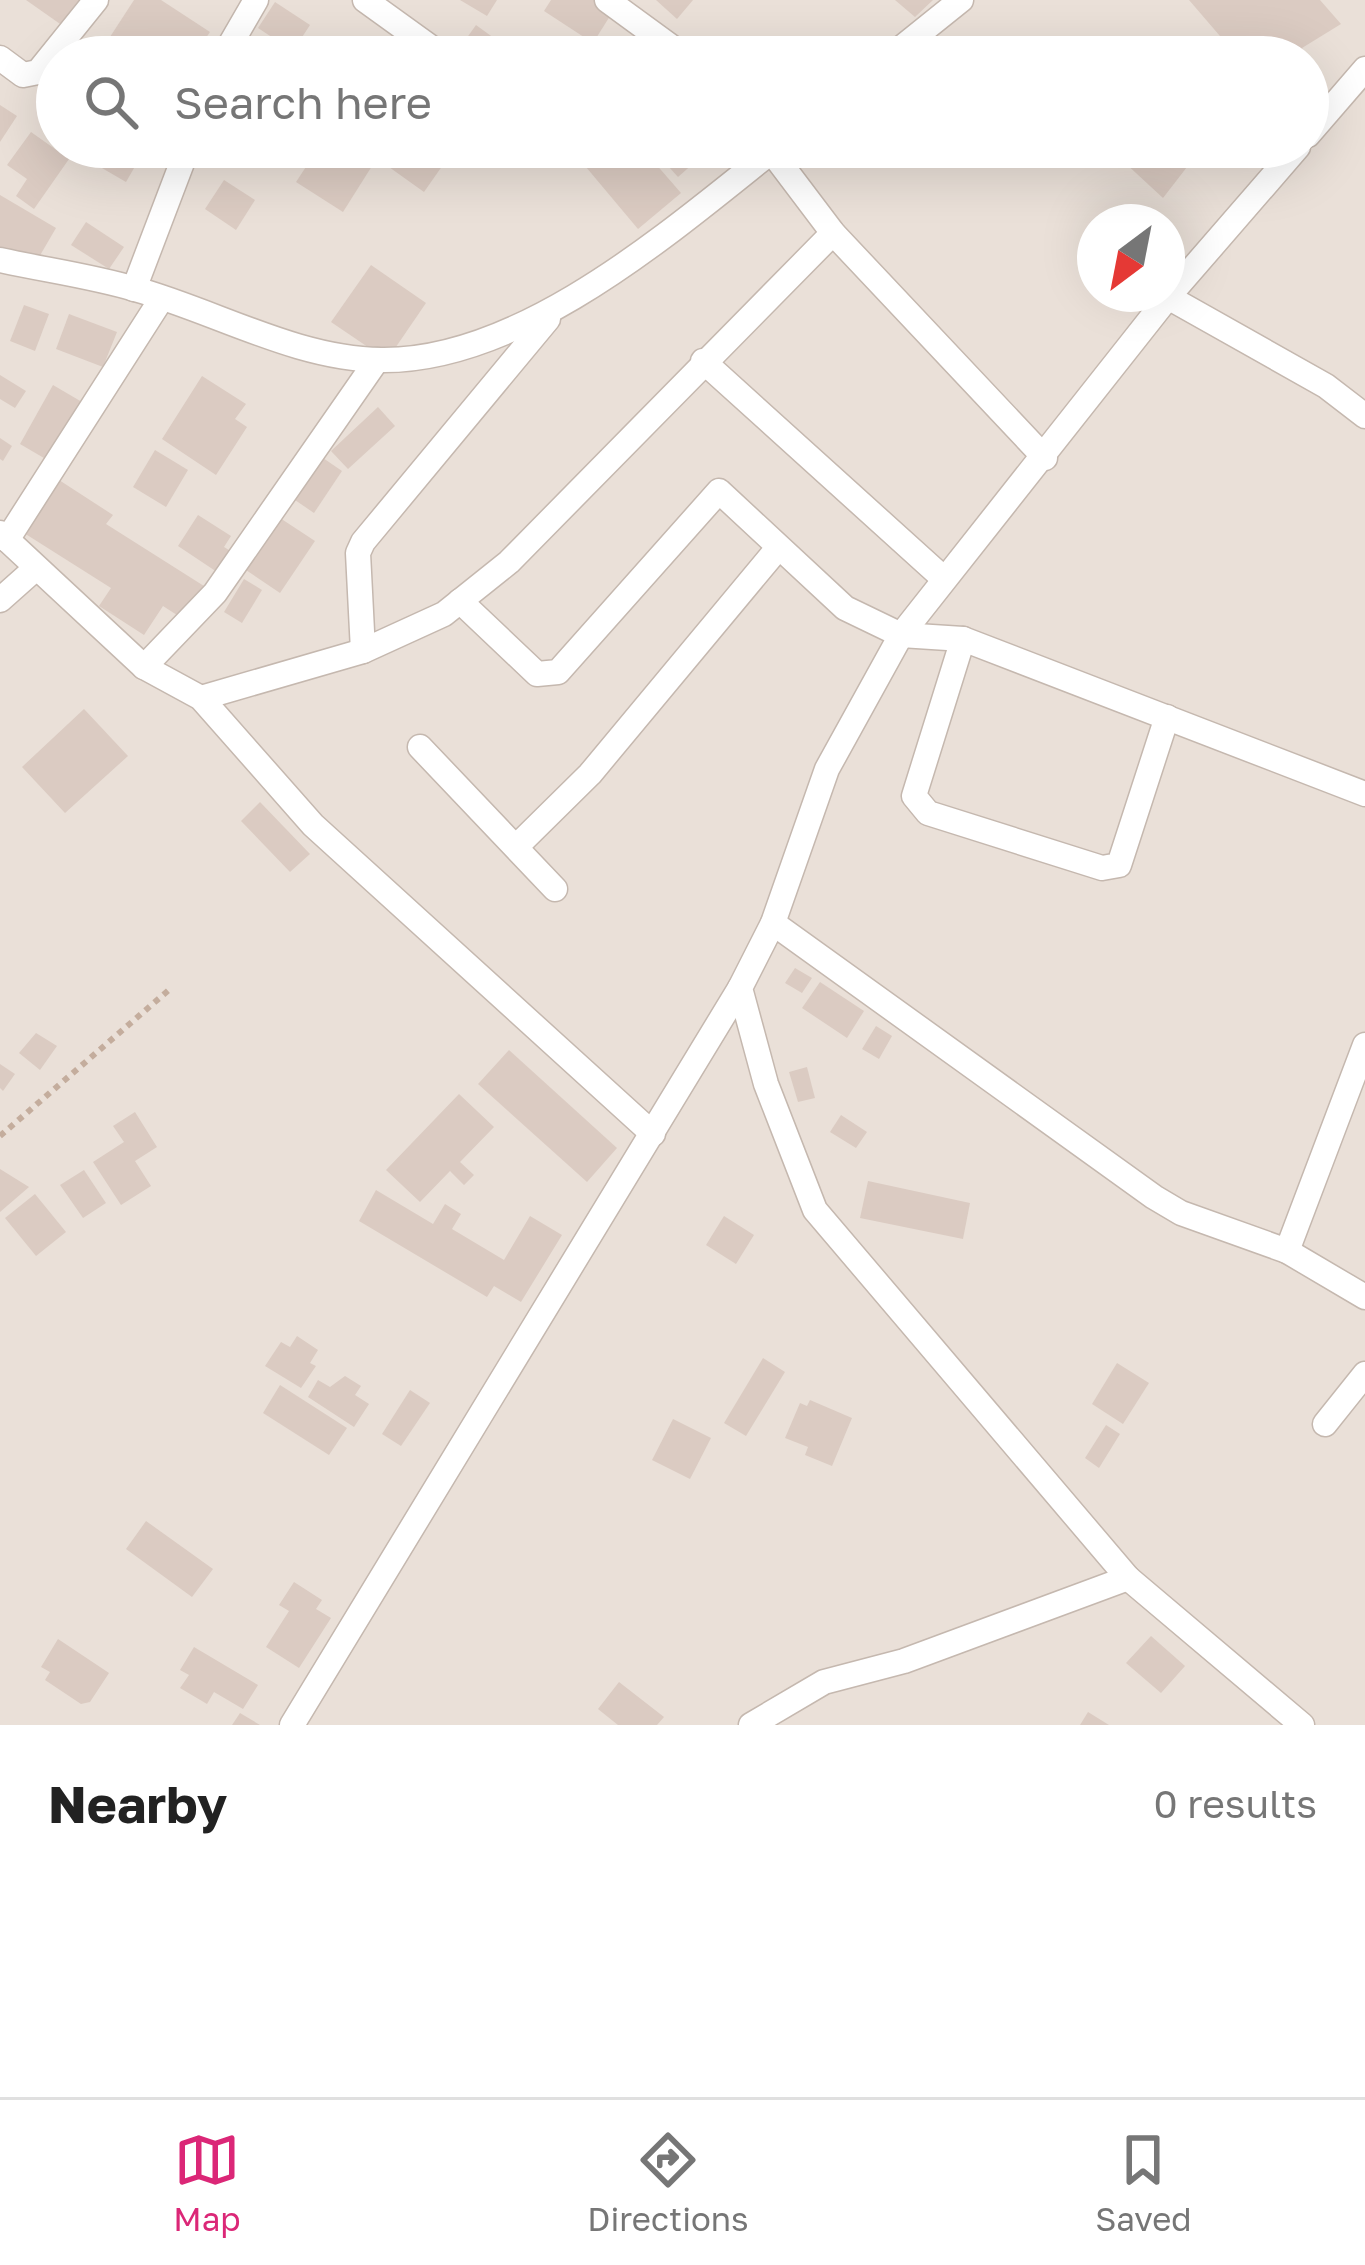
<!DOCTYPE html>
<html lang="en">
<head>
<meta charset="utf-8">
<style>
  :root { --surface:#fff; --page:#f6f6f6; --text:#222; --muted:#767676; --line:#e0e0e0; --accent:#db2777 }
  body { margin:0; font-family:"Golos Text",sans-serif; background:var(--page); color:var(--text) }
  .compass { position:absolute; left:1077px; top:204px; width:108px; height:108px; border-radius:50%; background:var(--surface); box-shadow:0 12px 48px #0002; rotate:212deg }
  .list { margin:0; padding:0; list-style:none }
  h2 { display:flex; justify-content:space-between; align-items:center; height:156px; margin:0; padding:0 48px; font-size:51px }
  h2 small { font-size:39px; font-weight:400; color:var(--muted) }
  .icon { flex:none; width:66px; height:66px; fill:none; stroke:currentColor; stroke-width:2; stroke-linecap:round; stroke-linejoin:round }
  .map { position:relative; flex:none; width:1365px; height:1725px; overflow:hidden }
  .search { position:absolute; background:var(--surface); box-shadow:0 12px 48px #0002; left:36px; right:36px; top:36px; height:132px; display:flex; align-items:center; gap:30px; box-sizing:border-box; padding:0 42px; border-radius:66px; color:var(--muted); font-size:45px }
  .sheet { height:372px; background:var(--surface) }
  nav { display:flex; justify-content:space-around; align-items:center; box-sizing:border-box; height:168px; border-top:3px solid var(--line); background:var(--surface); font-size:33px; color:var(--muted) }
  nav a { display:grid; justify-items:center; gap:6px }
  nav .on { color:var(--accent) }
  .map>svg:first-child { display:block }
  .residential { fill:#eae0d8; fill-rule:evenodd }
  .building { fill:#dbcbc2 }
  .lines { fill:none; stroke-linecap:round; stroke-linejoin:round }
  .minor-casing { stroke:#c5b8af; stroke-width:27 }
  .path { stroke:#c4ad9d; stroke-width:6; stroke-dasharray:6 6; stroke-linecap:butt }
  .minor { stroke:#fff; stroke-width:24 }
</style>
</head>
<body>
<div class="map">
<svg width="1365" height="1725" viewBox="0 0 1365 1725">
  <rect width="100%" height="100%" fill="#f6efea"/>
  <path class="residential" d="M 0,0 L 1365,0 L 1365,1725 L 0,1725 ZM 57,57 L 1308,57 L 1308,147 L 57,147 ZM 1095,222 L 1167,222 L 1167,294 L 1095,294 Z"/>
  <g class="building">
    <path d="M 26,0 L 82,0 L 63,26 Z"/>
    <path d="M 134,0 L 161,0 L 210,32 L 193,57 L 135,57 L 108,40 Z"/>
    <path d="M 460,0 L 497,0 L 487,16 Z"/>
    <path d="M 551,0 L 609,0 L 617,5 L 593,43 L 544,11 Z"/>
    <path d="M 656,0 L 693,0 L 677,19 Z"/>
    <path d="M 895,0 L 933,0 L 915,17 Z"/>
    <path d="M 1189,0 L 1320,0 L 1341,24 L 1302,48 L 1307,57 L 1238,57 Z"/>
    <path d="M 275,2 L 310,25 L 293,51 L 258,28 Z"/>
    <path d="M 476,25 L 520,57 L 461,57 L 456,53 Z"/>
    <path d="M 640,40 L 650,49 L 657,40 L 678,57 L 625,57 Z"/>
    <path d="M 0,105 L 17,116 L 0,142 Z"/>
    <path d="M 31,132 L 69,159 L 34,209 L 16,196 L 27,179 L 7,165 Z"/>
    <path d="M 89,147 L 125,147 L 141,156 L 126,182 L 83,157 Z"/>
    <path d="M 319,147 L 341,147 L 372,166 L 343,212 L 296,182 Z"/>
    <path d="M 361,147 L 444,147 L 452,152 L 424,192 Z"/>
    <path d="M 610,147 L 641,147 L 681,193 L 638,229 L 586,167 Z"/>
    <path d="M 651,147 L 712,147 L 678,177 Z"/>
    <path d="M 1133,147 L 1150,147 L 1187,167 L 1163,198 L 1123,161 Z"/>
    <path d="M 224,180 L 255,200 L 236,230 L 205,209 Z"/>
    <path d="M 0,195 L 56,228 L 28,276 L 0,259 Z"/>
    <path d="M 86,222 L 124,247 L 109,269 L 71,245 Z"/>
    <path d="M 371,265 L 426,303 L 387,360 L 331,322 Z"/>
    <path d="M 24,305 L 49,314 L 35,351 L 10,341 Z"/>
    <path d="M 69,314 L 117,332 L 103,367 L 56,349 Z"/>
    <path d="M 0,375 L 26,391 L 15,408 L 0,399 Z"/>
    <path d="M 202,376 L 246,404 L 235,419 L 247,427 L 216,475 L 162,439 Z"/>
    <path d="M 53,385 L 82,402 L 49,461 L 20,444 Z"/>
    <path d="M 378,407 L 395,426 L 348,469 L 331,451 Z"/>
    <path d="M 0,438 L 12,446 L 3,461 L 0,459 Z"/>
    <path d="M 155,450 L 188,470 L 166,507 L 133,487 Z"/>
    <path d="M 323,458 L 342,471 L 314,513 L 295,500 Z"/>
    <path d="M 59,480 L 113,515 L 106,524 L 215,593 L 194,626 L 163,606 L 144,635 L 99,606 L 111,588 L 24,533 Z"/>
    <path d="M 198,515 L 231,536 L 224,547 L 240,557 L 226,578 L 178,546 Z"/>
    <path d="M 280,518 L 315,541 L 280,593 L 246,570 Z"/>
    <path d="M 244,579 L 262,590 L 242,623 L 224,612 Z"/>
    <path d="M 84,709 L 128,756 L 65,813 L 22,767 Z"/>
    <path d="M 260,802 L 310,854 L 290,872 L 241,821 Z"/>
    <path d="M 795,968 L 812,978 L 802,993 L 785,983 Z"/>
    <path d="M 820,982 L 864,1011 L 847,1038 L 802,1008 Z"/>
    <path d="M 876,1026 L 892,1036 L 879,1059 L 862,1049 Z"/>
    <path d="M 36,1033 L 57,1046 L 40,1070 L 19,1053 Z"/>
    <path d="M 509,1050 L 617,1148 L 587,1182 L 478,1084 Z"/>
    <path d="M 0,1064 L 15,1074 L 3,1091 L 0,1088 Z"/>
    <path d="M 807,1067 L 815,1098 L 798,1102 L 789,1072 Z"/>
    <path d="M 459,1094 L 494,1127 L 460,1162 L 474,1175 L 464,1185 L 450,1171 L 420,1202 L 386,1170 Z"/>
    <path d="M 135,1112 L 157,1147 L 135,1161 L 151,1186 L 121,1205 L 93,1162 L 124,1142 L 113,1126 Z"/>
    <path d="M 841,1115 L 867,1132 L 856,1148 L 830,1132 Z"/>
    <path d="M 0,1169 L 29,1187 L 0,1212 Z"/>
    <path d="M 84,1170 L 106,1203 L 83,1218 L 60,1185 Z"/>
    <path d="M 868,1181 L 970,1203 L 963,1239 L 860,1218 Z"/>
    <path d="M 376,1190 L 433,1224 L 445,1204 L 461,1214 L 452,1229 L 504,1260 L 530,1216 L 562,1235 L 521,1302 L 494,1286 L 487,1297 L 359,1221 Z"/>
    <path d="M 35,1194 L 66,1232 L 36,1256 L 5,1218 Z"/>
    <path d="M 724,1216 L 754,1235 L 736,1264 L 706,1245 Z"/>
    <path d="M 297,1336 L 318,1350 L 310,1363 L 316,1366 L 301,1388 L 265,1366 L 281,1342 L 290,1347 Z"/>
    <path d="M 763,1358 L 785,1372 L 746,1436 L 724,1423 Z"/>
    <path d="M 1117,1363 L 1149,1383 L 1123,1424 L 1092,1404 Z"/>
    <path d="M 345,1376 L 361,1386 L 355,1395 L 369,1404 L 354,1427 L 308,1397 L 318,1380 L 330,1387 Z"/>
    <path d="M 280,1385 L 347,1428 L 329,1455 L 263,1413 Z"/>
    <path d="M 410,1390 L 430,1403 L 401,1446 L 382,1434 Z"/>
    <path d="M 810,1400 L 852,1418 L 832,1466 L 805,1455 L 808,1447 L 785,1438 L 800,1403 L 807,1406 Z"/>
    <path d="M 673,1419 L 711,1438 L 690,1479 L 652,1460 Z"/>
    <path d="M 1106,1425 L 1120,1434 L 1099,1468 L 1085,1458 Z"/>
    <path d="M 146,1521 L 213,1569 L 192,1597 L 126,1549 Z"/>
    <path d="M 294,1582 L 322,1600 L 316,1609 L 331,1618 L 299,1668 L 266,1647 L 289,1611 L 279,1605 Z"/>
    <path d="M 1151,1636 L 1185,1666 L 1161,1693 L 1126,1663 Z"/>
    <path d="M 58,1639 L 109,1673 L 90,1702 L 81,1704 L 45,1680 L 50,1672 L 41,1667 Z"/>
    <path d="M 194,1647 L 258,1685 L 243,1709 L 214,1692 L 207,1704 L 180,1688 L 189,1675 L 180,1670 Z"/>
    <path d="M 619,1682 L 664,1717 L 657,1725 L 618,1725 L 598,1709 Z"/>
    <path d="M 1088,1712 L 1109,1725 L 1080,1725 Z"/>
    <path d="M 240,1713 L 260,1725 L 232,1725 Z"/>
  </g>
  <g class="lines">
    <defs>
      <g id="minor">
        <path d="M 365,0 L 444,57"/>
        <path d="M 607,0 L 685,57"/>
        <path d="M 223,57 L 256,0"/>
        <path d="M 890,57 L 961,0"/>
        <path d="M 0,58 L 23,75 L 38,72 L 96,0"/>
        <path d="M 1308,135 L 1365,69"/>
        <path d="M 768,147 L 833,233 L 1045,458"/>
        <path d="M 1298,147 L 1168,297 L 901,635 L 827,769 L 773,923 L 740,988 L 766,1084 L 815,1210 L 1128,1578 L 1302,1725"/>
        <path d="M 0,260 C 45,270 91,276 135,289 C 215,311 296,359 381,360 C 522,362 671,231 777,147"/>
        <path d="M 134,289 L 188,147"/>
        <path d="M 1168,297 L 1326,386 L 1365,416"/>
        <path d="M 703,361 L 943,578"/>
        <path d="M 0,533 L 144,667 L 201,698 L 313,825 L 653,1134"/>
        <path d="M 7,540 L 162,298"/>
        <path d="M 0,600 L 36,568"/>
        <path d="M 460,601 L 537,674 L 558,672 L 719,491 L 845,608 L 901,635 L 963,639 L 1365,794"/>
        <path d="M 963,639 L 914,796 L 928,813 L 1102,868 L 1119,865 L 1167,717"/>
        <path d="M 363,651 L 358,553 L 363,542 L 548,319"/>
        <path d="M 144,667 L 215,593 L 377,360"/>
        <path d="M 201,698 L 363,651 L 444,614 L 509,562 L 833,233"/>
        <path d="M 420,747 L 555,889"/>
        <path d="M 516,847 L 590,774 L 778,548"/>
        <path d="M 773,923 L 1154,1197 L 1181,1213 L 1287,1251 L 1365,1297"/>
        <path d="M 1287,1251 L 1365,1045"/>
        <path d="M 1325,1424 L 1365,1374"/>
        <path d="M 292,1725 L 740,988"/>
        <path d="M 751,1725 L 824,1682 L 904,1661 L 1128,1578"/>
      </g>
    </defs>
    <use href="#minor" class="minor-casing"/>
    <path class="path" d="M 0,1136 L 170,989"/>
    <use href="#minor" class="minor"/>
  </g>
</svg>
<svg class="compass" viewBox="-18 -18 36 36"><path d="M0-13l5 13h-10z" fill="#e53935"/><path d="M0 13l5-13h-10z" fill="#767676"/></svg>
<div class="search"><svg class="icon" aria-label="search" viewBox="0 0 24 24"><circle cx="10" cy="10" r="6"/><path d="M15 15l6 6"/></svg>Search here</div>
</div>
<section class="sheet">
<h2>Nearby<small>0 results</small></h2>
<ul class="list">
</ul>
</section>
<nav>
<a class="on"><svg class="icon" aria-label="map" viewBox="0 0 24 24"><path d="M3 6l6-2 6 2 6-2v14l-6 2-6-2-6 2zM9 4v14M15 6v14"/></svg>Map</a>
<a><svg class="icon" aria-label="directions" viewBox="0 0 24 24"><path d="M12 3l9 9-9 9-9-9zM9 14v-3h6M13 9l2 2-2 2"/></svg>Directions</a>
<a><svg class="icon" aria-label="saved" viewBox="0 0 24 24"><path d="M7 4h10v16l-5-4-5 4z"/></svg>Saved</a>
</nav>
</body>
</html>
